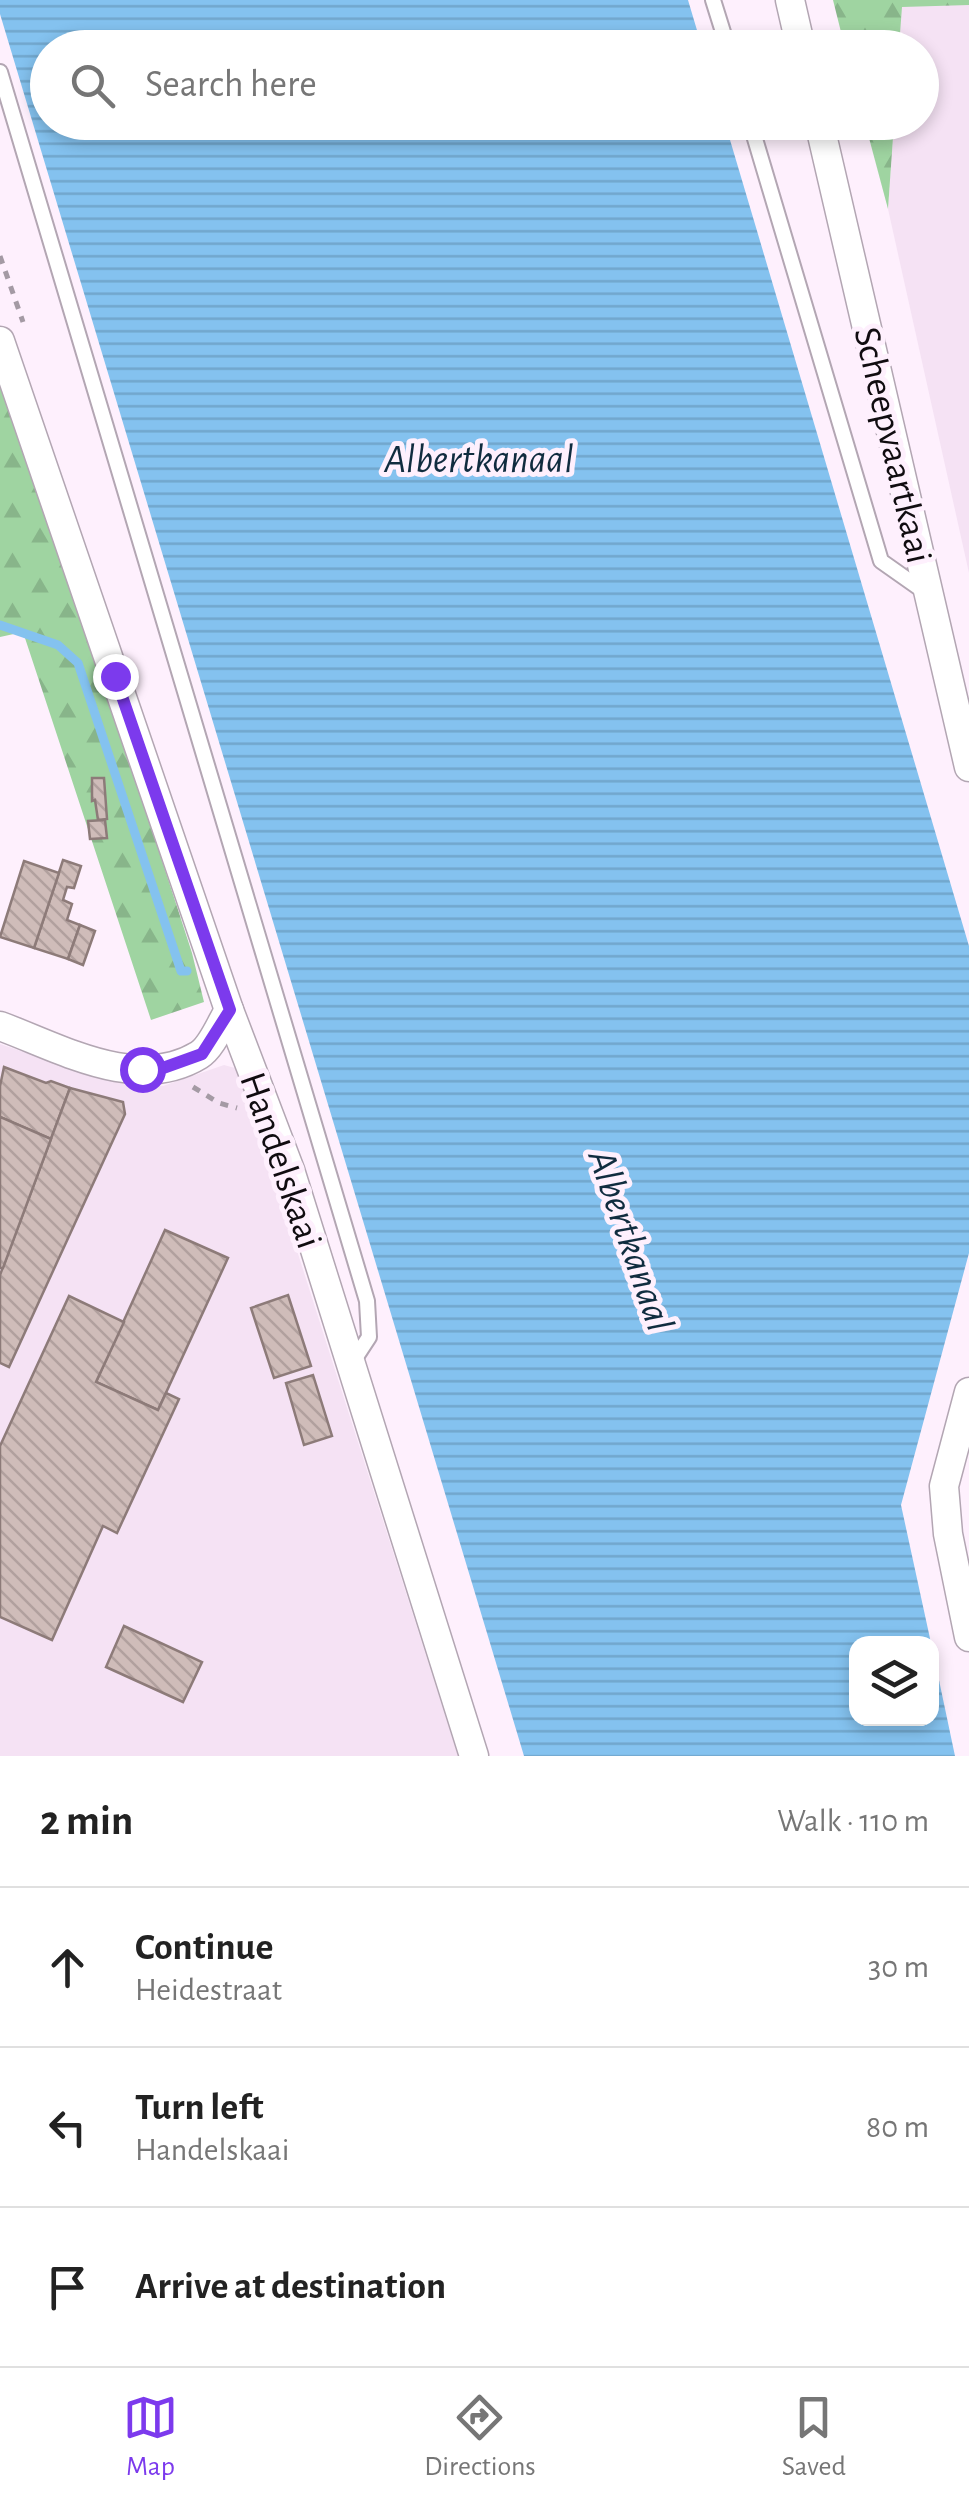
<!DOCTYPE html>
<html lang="en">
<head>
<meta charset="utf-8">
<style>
  :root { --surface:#fff; --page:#f2f2f2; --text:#222; --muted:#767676; --line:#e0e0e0; --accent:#7c3aed }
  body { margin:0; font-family:"Alegreya Sans",sans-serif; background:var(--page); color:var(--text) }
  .controls { position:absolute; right:30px; bottom:30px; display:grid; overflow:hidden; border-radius:20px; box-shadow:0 5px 15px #0003 }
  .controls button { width:90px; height:90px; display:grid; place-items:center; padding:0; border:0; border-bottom:2px solid var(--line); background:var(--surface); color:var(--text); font:50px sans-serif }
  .stop { position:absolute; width:30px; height:30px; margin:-22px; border:8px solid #7c3aed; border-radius:50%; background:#fff }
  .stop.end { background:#7c3aed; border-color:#fff; box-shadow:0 2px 10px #0008 }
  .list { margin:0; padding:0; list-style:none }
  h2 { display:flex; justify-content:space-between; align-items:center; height:130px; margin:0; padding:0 40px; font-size:42px }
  h2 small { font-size:32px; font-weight:400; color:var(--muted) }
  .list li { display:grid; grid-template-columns:65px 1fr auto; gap:30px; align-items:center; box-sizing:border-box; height:160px; padding:0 40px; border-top:2px solid var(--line) }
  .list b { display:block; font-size:38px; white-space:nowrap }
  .list p { margin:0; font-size:32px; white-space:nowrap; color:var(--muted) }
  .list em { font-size:32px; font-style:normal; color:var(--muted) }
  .icon { flex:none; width:55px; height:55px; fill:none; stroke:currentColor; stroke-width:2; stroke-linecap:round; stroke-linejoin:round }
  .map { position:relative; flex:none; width:969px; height:1756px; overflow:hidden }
  .search { position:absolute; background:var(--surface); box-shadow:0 5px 15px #0003; left:30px; right:30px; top:30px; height:110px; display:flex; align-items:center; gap:25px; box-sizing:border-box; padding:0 35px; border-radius:55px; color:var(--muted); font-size:38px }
  .sheet { height:610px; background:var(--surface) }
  nav { display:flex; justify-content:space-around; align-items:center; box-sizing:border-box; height:140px; border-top:2px solid var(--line); background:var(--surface); font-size:28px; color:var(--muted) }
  nav a { display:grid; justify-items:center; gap:5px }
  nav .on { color:var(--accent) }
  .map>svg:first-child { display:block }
  .built { fill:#f5e2f4 }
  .forest { fill:url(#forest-firs) }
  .water { fill:url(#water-rules) }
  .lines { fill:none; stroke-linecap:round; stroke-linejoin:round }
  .stream { stroke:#84c2ef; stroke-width:9 }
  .building { fill:url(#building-back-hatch); stroke:#8d7b79; stroke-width:2.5 }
  .lane-casing { stroke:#b3a6b3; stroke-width:18 }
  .street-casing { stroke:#b3a6b3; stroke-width:31 }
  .path { stroke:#a49aa4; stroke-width:5; stroke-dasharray:8 8; stroke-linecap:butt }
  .lane { stroke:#fff; stroke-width:14 }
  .street { stroke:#fff; stroke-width:28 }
  .route { stroke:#7c3aed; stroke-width:12 }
  .labels { text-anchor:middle; stroke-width:10; stroke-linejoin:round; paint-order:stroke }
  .street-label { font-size:38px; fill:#100c10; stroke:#fef0fd }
  .water-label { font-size:40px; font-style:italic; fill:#102c3f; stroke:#fef0fd }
</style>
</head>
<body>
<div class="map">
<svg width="969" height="1756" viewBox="0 0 969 1756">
  <defs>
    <pattern id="forest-firs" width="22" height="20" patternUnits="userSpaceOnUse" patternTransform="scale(2.5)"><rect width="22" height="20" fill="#9fd4a1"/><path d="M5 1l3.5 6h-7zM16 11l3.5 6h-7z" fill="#88b58a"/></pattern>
    <pattern id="water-rules" width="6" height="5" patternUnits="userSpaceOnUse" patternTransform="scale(2.5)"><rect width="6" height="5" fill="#84c2ef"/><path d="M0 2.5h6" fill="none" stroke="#71a6cc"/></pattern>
    <pattern id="building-back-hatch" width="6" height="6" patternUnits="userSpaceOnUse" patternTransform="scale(2.5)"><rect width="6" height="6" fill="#cfbcb9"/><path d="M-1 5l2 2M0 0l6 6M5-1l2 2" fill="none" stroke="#b1a09e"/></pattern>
  </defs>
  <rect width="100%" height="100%" fill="#fef0fd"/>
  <g class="built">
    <path d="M 901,0 L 969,0 L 969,573 L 888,209 L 894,123 L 922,122 L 922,48 L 899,47 Z"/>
    <path d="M 0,1044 L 107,1080 L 143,1084 L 163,1086 L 224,1065 L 235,1068 L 243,1081 L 458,1756 L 0,1756 Z"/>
  </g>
  <g class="forest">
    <path d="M 833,0 L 969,0 L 969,5 L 902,7 L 899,47 L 845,48 Z"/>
    <path d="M 865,123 L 894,123 L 888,209 Z"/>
    <path d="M 0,372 L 35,468 L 192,953 L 204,1002 L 151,1020 L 23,632 L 0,637 Z"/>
  </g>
  <path class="water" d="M 0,0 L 688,0 L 702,47 L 48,48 L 48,122 L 725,123 L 969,946 L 969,1253 L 901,1505 L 931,1643 L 856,1644 L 856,1718 L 932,1718 L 932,1647 L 955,1756 L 524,1756 L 0,14 Z"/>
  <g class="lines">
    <path class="stream" d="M 0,625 L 58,645 L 78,663 L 181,971 L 187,971"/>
  </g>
  <g class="building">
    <path d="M 92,778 L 104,778 L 107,819 L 98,820 L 95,800 L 92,801 Z"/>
    <path d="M 105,820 L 107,838 L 90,839 L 88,821 Z"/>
    <path d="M 63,860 L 81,866 L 74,888 L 67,887 L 63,900 L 72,904 L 67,920 L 80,925 L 68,959 L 34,948 Z"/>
    <path d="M 24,861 L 59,873 L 34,948 L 0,937 Z"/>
    <path d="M 80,925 L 95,931 L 83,965 L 68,959 Z"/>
    <path d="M 4,1067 L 46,1083 L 51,1081 L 70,1088 L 51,1139 L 0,1117 L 0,1086 Z"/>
    <path d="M 70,1088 L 123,1102 L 125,1114 L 9,1367 L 0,1363 L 0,1275 Z"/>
    <path d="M 0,1117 L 51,1139 L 3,1268 L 0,1268 Z"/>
    <path d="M 165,1230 L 228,1258 L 158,1410 L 96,1382 Z"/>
    <path d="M 288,1295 L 311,1366 L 274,1378 L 251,1308 Z"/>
    <path d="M 69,1296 L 124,1322 L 96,1382 L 158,1410 L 166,1393 L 179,1399 L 117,1533 L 103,1526 L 52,1640 L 0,1617 L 0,1446 Z"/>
    <path d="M 313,1375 L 332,1436 L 304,1445 L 286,1383 Z"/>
    <path d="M 124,1626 L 202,1662 L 183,1702 L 106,1667 Z"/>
  </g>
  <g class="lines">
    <defs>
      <g id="lane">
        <path d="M 713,0 L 728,48"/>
        <path d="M 0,72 L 367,1301 L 369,1337 L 352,1363"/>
        <path d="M 750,122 L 881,561 L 925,592"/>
      </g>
      <g id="street">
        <path d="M 790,0 L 801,48"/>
        <path d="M 819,122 L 969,767"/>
        <path d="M 0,341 L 229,1010 L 290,1170 L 474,1756"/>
        <path d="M 0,1026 C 60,1048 137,1093 199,1055 C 212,1047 221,1023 229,1010"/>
        <path d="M 969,1392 L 944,1486 L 948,1534 L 969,1637"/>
      </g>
    </defs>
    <use href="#lane" class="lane-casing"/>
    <use href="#street" class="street-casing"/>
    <g class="path">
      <path d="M 0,256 L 23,322"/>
      <path d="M 193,1087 L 219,1103 L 237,1108"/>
    </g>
    <use href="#lane" class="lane"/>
    <use href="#street" class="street"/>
  </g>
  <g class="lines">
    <path class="route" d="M 115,676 L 230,1010 L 202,1054 L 163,1068 L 142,1069"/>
  </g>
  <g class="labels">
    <g class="street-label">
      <text transform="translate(894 445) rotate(77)" y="13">Scheepvaartkaai</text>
      <text transform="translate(282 1160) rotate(71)" y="13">Handelskaai</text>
    </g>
    <g class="water-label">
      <text x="479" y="472">Albertkanaal</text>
      <text transform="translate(632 1240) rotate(71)" y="14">Albertkanaal</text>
    </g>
  </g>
</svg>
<div class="controls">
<button><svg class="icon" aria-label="layers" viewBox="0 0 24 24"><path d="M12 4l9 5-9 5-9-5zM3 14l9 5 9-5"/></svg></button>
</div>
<div class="stop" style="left:142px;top:1069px"></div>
<div class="stop end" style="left:115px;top:676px"></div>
<div class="search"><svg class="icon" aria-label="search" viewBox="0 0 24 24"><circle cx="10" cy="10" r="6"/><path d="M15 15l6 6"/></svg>Search here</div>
</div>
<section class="sheet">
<h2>2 min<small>Walk · 110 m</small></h2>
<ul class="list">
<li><svg class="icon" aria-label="ahead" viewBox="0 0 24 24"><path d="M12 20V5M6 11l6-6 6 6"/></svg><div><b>Continue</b><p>Heidestraat</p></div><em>30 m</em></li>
<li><svg class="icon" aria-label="left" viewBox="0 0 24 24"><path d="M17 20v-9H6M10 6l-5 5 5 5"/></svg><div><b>Turn left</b><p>Handelskaai</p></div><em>80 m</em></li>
<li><svg class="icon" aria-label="arrive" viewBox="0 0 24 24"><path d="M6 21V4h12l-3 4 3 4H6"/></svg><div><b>Arrive at destination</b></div></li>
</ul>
</section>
<nav>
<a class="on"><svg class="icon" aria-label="map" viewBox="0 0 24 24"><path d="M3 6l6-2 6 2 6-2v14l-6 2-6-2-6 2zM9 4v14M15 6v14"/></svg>Map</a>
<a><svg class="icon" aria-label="directions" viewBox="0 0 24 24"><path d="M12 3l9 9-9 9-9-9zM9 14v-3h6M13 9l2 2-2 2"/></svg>Directions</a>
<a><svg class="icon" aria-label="saved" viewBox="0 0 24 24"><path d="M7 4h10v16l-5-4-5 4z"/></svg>Saved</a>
</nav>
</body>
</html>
